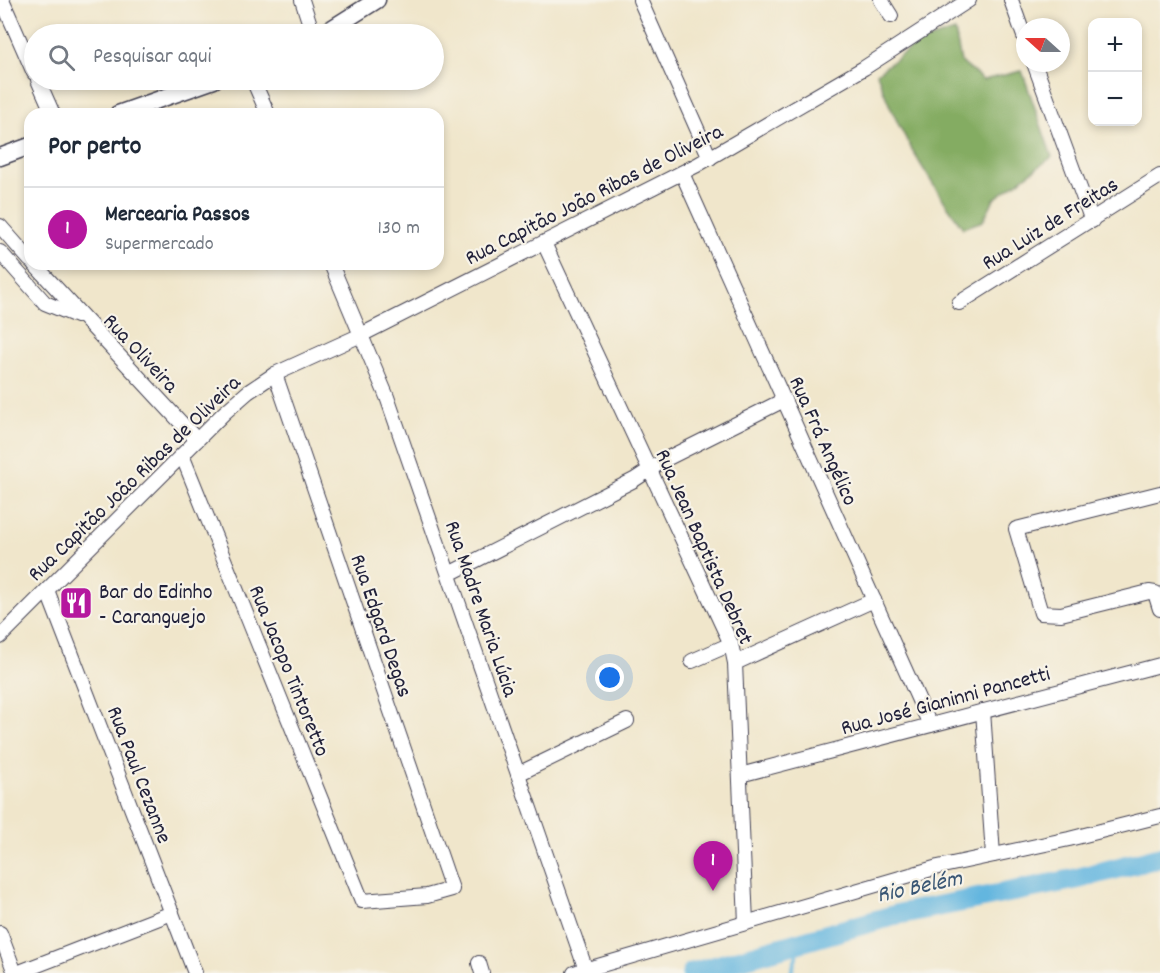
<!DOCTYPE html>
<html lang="pt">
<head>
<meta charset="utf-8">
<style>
  :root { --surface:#fff; --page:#f2f2f3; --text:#1f2937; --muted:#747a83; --line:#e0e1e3; --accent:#b5179e }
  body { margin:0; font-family:Dekko,sans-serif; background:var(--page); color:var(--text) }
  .controls { position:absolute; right:18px; top:18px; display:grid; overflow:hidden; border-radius:12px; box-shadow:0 3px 9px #0003 }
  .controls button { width:54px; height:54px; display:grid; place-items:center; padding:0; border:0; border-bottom:2px solid var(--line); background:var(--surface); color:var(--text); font:30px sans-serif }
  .compass { position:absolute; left:1016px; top:18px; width:54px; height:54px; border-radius:50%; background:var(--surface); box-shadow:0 3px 9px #0003; rotate:291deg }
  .you { position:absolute; left:610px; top:678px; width:21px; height:21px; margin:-15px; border:4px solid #fff; border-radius:50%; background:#1a73e8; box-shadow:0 0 0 9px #1a73e833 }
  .badge { display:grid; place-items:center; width:39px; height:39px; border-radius:50%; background:var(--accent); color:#fff; font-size:20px; font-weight:700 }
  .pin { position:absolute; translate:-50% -50px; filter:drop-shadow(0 2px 3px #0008) }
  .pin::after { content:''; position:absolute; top:32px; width:21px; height:18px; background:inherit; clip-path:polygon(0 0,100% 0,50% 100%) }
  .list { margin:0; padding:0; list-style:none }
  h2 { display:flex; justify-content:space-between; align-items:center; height:78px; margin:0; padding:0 24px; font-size:26px }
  h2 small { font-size:20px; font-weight:400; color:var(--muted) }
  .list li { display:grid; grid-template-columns:39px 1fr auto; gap:18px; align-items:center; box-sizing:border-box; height:84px; padding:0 24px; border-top:2px solid var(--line) }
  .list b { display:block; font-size:22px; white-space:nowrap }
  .list p { margin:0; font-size:20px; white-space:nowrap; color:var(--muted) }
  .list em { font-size:20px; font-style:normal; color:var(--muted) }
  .icon { flex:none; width:33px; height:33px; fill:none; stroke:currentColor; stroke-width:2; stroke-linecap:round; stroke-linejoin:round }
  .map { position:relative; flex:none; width:1160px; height:973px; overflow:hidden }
  .search { position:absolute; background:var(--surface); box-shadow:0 3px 9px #0003; left:24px; top:24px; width:420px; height:66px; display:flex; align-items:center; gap:15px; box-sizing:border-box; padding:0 21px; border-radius:33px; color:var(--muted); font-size:22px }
  .panel { position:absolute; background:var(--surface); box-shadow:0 3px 9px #0003; left:24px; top:108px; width:420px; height:162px; border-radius:18px }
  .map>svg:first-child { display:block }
  .forest { fill:#84ac62; stroke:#53674e; stroke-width:1.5 }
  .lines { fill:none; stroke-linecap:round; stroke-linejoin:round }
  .stream { stroke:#63b6df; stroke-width:4 }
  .river { stroke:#63b6df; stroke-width:21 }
  .minor-casing { stroke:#413f51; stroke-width:16 }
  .major-casing { stroke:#413f51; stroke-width:19 }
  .minor { stroke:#fff; stroke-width:14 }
  .major { stroke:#fff; stroke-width:16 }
  .labels { text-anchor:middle; stroke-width:4.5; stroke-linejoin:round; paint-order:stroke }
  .street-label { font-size:22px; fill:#22223b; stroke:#f7f3e8 }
  .poi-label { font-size:22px; fill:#22223b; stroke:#f7f3e8; text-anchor:start }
  .water-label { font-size:24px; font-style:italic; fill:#395674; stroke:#f7f3e8 }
</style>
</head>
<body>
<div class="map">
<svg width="1160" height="973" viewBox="0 0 1160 973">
  <rect width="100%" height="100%" fill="#f7f3e8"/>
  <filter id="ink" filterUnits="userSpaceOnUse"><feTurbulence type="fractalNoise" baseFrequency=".0167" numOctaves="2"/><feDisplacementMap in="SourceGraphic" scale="12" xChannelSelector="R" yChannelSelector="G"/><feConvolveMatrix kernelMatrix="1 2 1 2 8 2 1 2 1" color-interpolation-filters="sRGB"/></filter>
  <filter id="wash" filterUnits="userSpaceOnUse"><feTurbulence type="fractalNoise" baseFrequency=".008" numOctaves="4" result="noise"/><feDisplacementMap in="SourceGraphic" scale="24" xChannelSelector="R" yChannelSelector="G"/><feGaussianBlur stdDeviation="1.35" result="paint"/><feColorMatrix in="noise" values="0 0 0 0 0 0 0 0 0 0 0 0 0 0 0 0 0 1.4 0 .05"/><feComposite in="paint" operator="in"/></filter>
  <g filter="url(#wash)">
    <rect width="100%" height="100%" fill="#f0e6cb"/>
    <path class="forest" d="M 955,31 L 961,62 L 983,80 L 1022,71 L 1052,157 L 994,199 L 983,221 L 963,228 C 929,181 895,128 877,73 L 917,43 Z"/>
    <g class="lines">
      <path class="stream" d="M 791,973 L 801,942"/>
      <path class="river" d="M 692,973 L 899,914 L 1076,879 L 1160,857"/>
    </g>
  </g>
  <g filter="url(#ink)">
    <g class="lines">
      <defs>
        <g id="minor">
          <path d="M 2,0 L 34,73"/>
          <path d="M 302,0 L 313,34"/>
          <path d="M 640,0 L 710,158"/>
          <path d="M 881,0 L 891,16"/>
          <path d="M 1011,0 L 1025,39"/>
          <path d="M 1034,63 L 1092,221"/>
          <path d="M 38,80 L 53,114"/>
          <path d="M 253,80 L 268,114"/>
          <path d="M 682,173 L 930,725"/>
          <path d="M 0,226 L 30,260"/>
          <path d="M 544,243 L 731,644 L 735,663 L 746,923"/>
          <path d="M 0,252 L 45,303 L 77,316"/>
          <path d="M 34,264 L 197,440"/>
          <path d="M 331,264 L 387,397 L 586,970"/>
          <path d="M 959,303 L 1160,176"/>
          <path d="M 182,455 L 362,901 L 427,896 L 452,889 L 275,374"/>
          <path d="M 1160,493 L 1016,529 L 1041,613 L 1061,614 L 1149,592 L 1155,593 L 1160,609"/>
          <path d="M 449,574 L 634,480 L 666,459 L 784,400"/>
          <path d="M 47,590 L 195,973"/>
          <path d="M 0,637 L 224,413 L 248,392 L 275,374 L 361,335 L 697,165 L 864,68 L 969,0"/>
          <path d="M 692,661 L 731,644"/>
          <path d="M 735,663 L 874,600"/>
          <path d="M 983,711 L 993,855"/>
          <path d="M 518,774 L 627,721"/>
          <path d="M 740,775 L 1160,665"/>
          <path d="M 0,933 L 15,973"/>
          <path d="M 479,963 L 482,973"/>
          <path d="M 17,973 L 172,913"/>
          <path d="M 574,973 L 938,867 L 1069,839 L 1160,816"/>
        </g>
        <g id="major">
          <path d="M 323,34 L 377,0"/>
          <path d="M 118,114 L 214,80"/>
          <path d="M 0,157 L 30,146"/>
        </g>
      </defs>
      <use href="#minor" class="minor-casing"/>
      <use href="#major" class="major-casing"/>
      <use href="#minor" class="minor"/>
      <use href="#major" class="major"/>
    </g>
  </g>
  <defs>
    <symbol id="restaurant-square" viewBox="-11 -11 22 22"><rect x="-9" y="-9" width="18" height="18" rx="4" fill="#b5179e" stroke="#f7f3e8"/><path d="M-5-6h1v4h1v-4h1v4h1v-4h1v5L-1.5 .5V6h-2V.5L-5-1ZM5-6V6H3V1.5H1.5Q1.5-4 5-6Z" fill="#fff"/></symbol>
  </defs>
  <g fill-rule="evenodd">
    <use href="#restaurant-square" x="57" y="584" width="38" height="38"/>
  </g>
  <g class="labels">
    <g class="street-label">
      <text transform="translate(593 193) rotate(-27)" y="8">Rua Capitão João Ribas de Oliveira</text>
      <text transform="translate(1049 222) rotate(-32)" y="8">Rua Luiz de Freitas</text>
      <text transform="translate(142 352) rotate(47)" y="8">Rua Oliveira</text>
      <text transform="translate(825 440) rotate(66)" y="8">Rua Frá Angélico</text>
      <text transform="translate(133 477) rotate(-44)" y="8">Rua Capitão João Ribas de Oliveira</text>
      <text transform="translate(706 546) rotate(66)" y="8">Rua Jean Baptista Debret</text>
      <text transform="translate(483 608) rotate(71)" y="8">Rua Madre Maria Lúcia</text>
      <text transform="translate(383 625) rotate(71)" y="8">Rua Edgard Degas</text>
      <text transform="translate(291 670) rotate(68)" y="8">Rua Jacopo Tintoretto</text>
      <text transform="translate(945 699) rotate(-15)" y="8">Rua José Gianinni Pancetti</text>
      <text transform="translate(141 774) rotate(69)" y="8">Rua Paul Cezanne</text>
    </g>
    <g class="poi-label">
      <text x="99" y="598">Bar do Edinho<tspan x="99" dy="25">- Caranguejo</tspan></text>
    </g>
    <g class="water-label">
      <text transform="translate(919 885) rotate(-12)" y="8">Rio Belém</text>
    </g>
  </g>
</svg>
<div class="controls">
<button>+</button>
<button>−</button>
</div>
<svg class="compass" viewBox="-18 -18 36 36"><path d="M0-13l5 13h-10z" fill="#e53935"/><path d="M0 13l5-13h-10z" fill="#747a83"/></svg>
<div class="you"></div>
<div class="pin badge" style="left:713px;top:891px">1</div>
<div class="search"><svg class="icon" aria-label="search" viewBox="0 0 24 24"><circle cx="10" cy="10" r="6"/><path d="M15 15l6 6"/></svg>Pesquisar aqui</div>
<section class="panel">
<h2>Por perto<small></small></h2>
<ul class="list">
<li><span class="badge">1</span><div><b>Mercearia Passos</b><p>Supermercado</p></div><em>130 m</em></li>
</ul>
</section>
</div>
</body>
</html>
